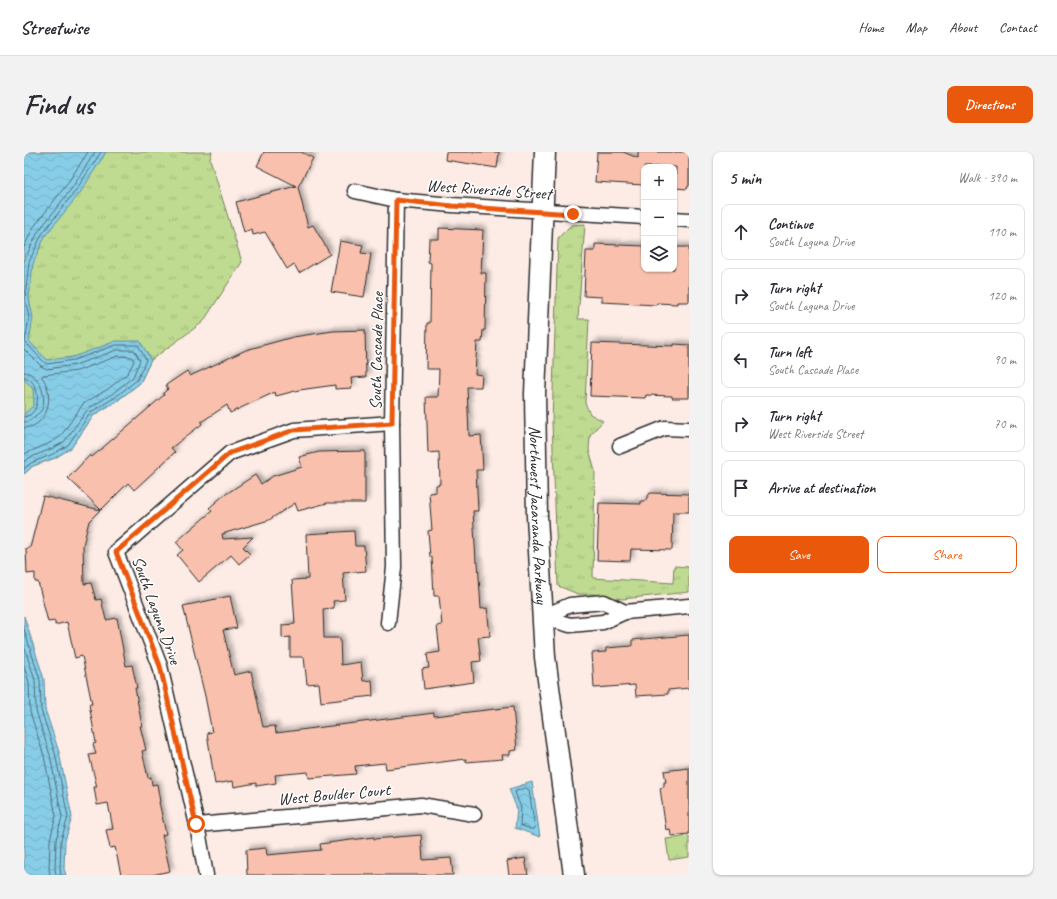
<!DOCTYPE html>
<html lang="en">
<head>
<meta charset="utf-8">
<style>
  :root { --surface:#fff; --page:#f2f2f3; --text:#2b2b33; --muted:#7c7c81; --line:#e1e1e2; --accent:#ea580c }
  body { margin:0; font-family:Caveat,sans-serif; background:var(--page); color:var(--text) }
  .controls { position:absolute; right:12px; top:12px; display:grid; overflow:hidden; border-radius:8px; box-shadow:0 1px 3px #0004 }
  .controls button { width:36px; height:36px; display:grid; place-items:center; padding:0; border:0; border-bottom:1px solid var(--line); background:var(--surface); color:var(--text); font:20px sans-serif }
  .stop { position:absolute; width:12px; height:12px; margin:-9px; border:3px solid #ea580c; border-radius:50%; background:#fff }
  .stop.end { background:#ea580c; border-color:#fff; box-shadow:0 1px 4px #0008 }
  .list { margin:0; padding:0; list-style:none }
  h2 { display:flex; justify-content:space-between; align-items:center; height:52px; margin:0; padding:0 16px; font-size:17px }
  h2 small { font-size:13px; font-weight:400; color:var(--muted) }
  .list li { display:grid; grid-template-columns:26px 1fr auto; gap:12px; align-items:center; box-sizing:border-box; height:56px; margin:0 8px 8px; padding:0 8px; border:1px solid var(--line); border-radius:8px }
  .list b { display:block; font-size:15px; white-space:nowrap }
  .list p { margin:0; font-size:13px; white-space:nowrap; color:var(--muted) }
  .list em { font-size:13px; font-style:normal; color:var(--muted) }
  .actions { display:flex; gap:8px; padding:12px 16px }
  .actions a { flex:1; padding:9px 0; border:1px solid var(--accent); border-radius:8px; text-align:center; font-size:14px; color:var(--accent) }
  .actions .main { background:var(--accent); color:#fff }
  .icon { flex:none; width:22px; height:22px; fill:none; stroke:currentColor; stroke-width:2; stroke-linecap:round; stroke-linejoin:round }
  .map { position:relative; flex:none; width:665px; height:723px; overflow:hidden; border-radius:8px }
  header { display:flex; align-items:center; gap:24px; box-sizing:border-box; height:56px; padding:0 20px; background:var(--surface); border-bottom:1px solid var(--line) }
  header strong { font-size:19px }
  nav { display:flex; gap:22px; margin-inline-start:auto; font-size:14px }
  .intro { display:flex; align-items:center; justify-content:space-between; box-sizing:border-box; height:96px; padding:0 24px }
  h1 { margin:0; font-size:28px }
  .button { padding:10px 18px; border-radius:8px; background:var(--accent); color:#fff; font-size:14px; font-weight:700 }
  main { display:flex; gap:24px; padding:0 24px }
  aside { flex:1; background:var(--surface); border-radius:8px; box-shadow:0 1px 3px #0004 }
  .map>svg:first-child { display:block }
  .grass { fill:url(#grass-tufts); stroke:#75825e }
  .water { fill:url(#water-waves); stroke:#628c9c }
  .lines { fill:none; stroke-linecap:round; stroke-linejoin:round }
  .shore { stroke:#506c77; stroke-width:1 }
  .building { fill:#f9c1ad; stroke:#2b2b2b; filter:url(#shadow) }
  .street-casing { stroke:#2b2b2b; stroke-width:17 }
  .secondary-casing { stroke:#2b2b2b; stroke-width:23 }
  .street { stroke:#fff; stroke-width:14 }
  .secondary { stroke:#fff; stroke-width:20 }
  .route { stroke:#ea580c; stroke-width:5 }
  .labels { text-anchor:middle; stroke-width:3; stroke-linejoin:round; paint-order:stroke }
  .street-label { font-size:17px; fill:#2b2b2b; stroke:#fff }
</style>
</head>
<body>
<header>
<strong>Streetwise</strong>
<nav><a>Home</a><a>Map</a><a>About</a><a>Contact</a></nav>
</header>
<div class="intro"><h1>Find us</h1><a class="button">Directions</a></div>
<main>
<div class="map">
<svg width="665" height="723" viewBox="0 0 665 723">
  <defs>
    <pattern id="grass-tufts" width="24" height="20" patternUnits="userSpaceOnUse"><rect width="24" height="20" fill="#bfda91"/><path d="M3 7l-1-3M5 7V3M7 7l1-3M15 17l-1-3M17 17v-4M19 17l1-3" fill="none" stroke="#a4bb7d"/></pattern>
    <pattern id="water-waves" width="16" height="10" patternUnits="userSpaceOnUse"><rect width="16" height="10" fill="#87cde8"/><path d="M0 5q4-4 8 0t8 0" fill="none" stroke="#75b0c7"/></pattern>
    <filter id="shadow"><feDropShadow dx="3.5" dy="-3.5" stdDeviation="2" flood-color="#0004"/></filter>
  </defs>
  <rect width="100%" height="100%" fill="#fdece6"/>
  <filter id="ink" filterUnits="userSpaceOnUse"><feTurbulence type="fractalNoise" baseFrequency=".025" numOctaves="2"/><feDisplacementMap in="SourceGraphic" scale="8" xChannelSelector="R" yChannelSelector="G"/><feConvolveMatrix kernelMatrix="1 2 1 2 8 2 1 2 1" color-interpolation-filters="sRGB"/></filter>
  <g filter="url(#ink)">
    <g class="grass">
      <path d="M 0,0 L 188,0 L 186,7 L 218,110 L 179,170 L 127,208 L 116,231 L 93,249 L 70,263 L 47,296 L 31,306 L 9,314 L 0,322 Z"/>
      <path d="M 561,72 L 554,167 L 565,167 L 561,251 L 566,262 L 579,269 L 566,283 L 565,298 L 571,319 L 569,426 L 649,431 L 650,414 L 665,415 L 665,440 L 598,447 L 569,442 L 554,442 L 534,434 L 528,270 L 534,86 L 547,73 Z"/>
      <path d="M 665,684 L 665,705 L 645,708 L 642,687 Z"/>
    </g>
    <g class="water">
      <path d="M 0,0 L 82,0 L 56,41 L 21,84 L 9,112 L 5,146 L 9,166 L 5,189 L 23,208 L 49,205 L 92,189 L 116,189 L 127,208 L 116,231 L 93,249 L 70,263 L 47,296 L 31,306 L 9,314 L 0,322 L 0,262 L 10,253 L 9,237 L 0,227 Z"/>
      <path d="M 0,464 L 20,527 L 21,557 L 35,600 L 48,665 L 41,689 L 40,717 L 42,723 L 0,723 Z"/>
      <path d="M 508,630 L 516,685 L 491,676 L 493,657 L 485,637 Z"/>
    </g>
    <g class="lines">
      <g class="shore">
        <path d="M 0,95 L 9,76 L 43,32 L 64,0"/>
        <path d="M 0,109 L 14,80 L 48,36 L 71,0"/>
        <path d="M 0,197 L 17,214 L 23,217 L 51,213 L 93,198 L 110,198 L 116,208 L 109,225 L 88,242 L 64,257 L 40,290 L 27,297 L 5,306 L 0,310"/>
        <path d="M 0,220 C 15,221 22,242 19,255 C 18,259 14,262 11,264 C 7,268 5,270 0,270"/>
        <path d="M 0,225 C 16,227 20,262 0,265"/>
        <path d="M 0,276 C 25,275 31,242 18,225 L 19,223 L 53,219 L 94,204 L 108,205 L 110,209 L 104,221 L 84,237 L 59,252 L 36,285 L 24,292 L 0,302"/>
        <path d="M 0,317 L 7,311 L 29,302 L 44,293 L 67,260 L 90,246 L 113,228 L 122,208 L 114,193 L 92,193 L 50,208 L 23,212 L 20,210 L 1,190 L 5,166 L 1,146 L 5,110 L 18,82 L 52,38 L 77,0"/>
        <path d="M 0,477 L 16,528 L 17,558 L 31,601 L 44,665 L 37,688 L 36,717 L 37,723"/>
        <path d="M 0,494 L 11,528 L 12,559 L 26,603 L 38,665 L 32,688 L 31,717 L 32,723"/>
        <path d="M 0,514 L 5,530 L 6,560 L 20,604 L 32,664 L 26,688 L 25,717 L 26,723"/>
        <path d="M 502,636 L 505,638 L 511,676 L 509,678 L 496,673 L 497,656 L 491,640 Z"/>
      </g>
    </g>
    <g class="building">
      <path d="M 240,0 L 277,0 L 289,6 L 274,35 L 284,75 L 289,73 L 306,102 L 275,121 L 270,112 L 263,117 L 241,80 L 229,83 L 228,77 L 220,80 L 212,50 L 272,34 L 233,14 Z"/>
      <path d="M 422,0 L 475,0 L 473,16 L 421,8 Z"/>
      <path d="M 573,0 L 599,0 L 614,6 L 614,0 L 665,0 L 665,34 L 664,34 L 663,37 L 651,36 L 652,15 L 620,15 L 620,33 L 571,30 Z"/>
      <path d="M 415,76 L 459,78 L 457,121 L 462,121 L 461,178 L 459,178 L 458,190 L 453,190 L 451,222 L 458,223 L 457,235 L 443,235 L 445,284 L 457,283 L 459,318 L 452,318 L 454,359 L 449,359 L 452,410 L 454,410 L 457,457 L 463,456 L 466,484 L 454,485 L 457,509 L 448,510 L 450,530 L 400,537 L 398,517 L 405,516 L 403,502 L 416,500 L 413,474 L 418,473 L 415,444 L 410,444 L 408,405 L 406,405 L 404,379 L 408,378 L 405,341 L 412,340 L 412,333 L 416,332 L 415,300 L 404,301 L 402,245 L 414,245 L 415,217 L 402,217 L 403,171 L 406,171 L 407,111 L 404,110 L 405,87 L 415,87 Z"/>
      <path d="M 316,89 L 339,93 L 337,101 L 347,102 L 340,145 L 307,140 Z"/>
      <path d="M 571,92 L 620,94 L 620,117 L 650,117 L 650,95 L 665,95 L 665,150 L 653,150 L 653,152 L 633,151 L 632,153 L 578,150 L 578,145 L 560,144 L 562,99 L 571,99 Z"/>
      <path d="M 341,178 L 342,225 L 327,226 L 328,236 L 311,237 L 311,233 L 275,238 L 252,244 L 251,240 L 206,261 L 203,253 L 177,270 L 178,272 L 147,296 L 151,300 L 110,338 L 104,331 L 77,358 L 44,326 L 66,303 L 68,305 L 140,243 L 139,241 L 144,237 L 142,233 L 163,219 L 166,224 L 222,198 L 269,185 L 309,179 Z"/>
      <path d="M 568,191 L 650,194 L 650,192 L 665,193 L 665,246 L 648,246 L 648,244 L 622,243 L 621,246 L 566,244 Z"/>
      <path d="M 341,299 L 341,351 L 303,351 L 274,359 L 271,351 L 245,368 L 198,382 L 199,387 L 229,385 L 219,395 L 226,402 L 215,412 L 207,403 L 175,430 L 153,403 L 159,398 L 152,390 L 188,359 L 185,356 L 199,344 L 231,323 L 237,332 L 249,324 L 278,315 L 275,305 L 295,300 Z"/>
      <path d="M 626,341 L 665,342 L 665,360 L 649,360 L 648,398 L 607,397 L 606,409 L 573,408 L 575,351 L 617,352 L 617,349 L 621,349 Z"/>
      <path d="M 19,344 L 76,358 L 65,369 L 59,393 L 60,432 L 67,431 L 72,448 L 77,447 L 82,468 L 93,466 L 102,514 L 108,513 L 113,536 L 111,536 L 118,574 L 116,574 L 122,598 L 118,599 L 124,626 L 127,625 L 128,633 L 133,632 L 136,650 L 135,650 L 142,682 L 138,683 L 146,719 L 128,723 L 97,723 L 91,695 L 86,696 L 82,678 L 89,677 L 84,651 L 73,653 L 70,635 L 73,635 L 65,603 L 72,602 L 69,592 L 72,591 L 65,552 L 68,552 L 58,504 L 51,506 L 43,470 L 31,473 L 31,469 L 24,470 L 14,430 L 11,430 L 11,421 L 3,422 L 2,396 L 6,396 Z"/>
      <path d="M 330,379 L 331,394 L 340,394 L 342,419 L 319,421 L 321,448 L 309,449 L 310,456 L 299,457 L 300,486 L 316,486 L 317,513 L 337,510 L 339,529 L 348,528 L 349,544 L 297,550 L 295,531 L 283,532 L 280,505 L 266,505 L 266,485 L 258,486 L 258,473 L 271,472 L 268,428 L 284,427 L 282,382 Z"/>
      <path d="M 206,444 L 213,476 L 199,478 L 210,523 L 227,519 L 239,575 L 251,574 L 252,581 L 410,561 L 410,564 L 489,555 L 493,598 L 486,599 L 486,603 L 478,603 L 479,607 L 442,610 L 442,607 L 362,617 L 361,611 L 331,614 L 332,622 L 285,626 L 284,620 L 251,623 L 252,631 L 232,634 L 232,631 L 210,635 L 209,629 L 191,632 L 183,581 L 188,580 L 181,544 L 159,454 Z"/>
      <path d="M 665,483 L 665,536 L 644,538 L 644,542 L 612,544 L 611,533 L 570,536 L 568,501 L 582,500 L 582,496 L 608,494 L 608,488 Z"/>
      <path d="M 665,616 L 665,682 L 647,684 L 646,677 L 642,678 L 636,636 L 640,635 L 640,630 L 642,630 L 640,619 Z"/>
      <path d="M 397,683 L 399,708 L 427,706 L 429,723 L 223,723 L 222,698 L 242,696 L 243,703 L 297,698 L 296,692 L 350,685 L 350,687 Z"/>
      <path d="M 501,706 L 504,723 L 485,723 L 483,709 Z"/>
    </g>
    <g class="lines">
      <defs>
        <g id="street">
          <path d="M 331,39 L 372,48 L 428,53 L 620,65"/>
          <path d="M 650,67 L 665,68"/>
          <path d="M 596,294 L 641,276 L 665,277"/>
          <path d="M 518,465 L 546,473 L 579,470 L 601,460 L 665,454"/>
          <path d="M 518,465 L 546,453 L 580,450 L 601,460"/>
          <path d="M 364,471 L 370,415 L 368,271 L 372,48"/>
          <path d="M 173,673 L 397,653 L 450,662"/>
          <path d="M 182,723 L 173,673 L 136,514 L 92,400 L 206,301 L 270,278 L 368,271"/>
        </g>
        <g id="secondary">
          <path id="s1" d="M 521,0 L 511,242 L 513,364 L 521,505 L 550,723"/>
        </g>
      </defs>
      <use href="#street" class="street-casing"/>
      <use href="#secondary" class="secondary-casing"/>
      <use href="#street" class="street"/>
      <use href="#secondary" class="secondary"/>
    </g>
  </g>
  <g class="lines" filter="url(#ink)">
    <path class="route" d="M 172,672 L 136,514 L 92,400 L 206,301 L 270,278 L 368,271 L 372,48 L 428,54 L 549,62"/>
  </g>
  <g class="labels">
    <g class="street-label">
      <text transform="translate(465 37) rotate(4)" y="6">West Riverside Street</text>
      <text transform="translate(352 199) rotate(-89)" y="6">South Cascade Place</text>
      <text dy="6" stroke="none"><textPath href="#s1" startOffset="363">Northwest Jacaranda Parkway</textPath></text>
      <text transform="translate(133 458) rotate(70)" y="6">South Laguna Drive</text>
      <text transform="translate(310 642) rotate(-5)" y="6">West Boulder Court</text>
    </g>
  </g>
</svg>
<div class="controls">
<button>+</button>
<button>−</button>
<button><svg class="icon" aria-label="layers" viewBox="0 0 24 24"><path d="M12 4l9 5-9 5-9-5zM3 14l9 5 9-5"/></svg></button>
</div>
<div class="stop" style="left:172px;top:672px"></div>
<div class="stop end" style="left:549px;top:62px"></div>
</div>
<aside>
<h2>5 min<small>Walk · 390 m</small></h2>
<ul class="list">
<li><svg class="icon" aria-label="ahead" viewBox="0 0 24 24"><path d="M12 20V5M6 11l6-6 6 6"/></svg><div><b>Continue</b><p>South Laguna Drive</p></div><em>110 m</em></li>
<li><svg class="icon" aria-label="right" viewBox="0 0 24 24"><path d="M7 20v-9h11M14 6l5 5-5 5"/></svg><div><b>Turn right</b><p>South Laguna Drive</p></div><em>120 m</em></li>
<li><svg class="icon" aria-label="left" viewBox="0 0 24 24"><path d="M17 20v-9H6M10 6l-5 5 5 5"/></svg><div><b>Turn left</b><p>South Cascade Place</p></div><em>90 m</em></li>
<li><svg class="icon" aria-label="right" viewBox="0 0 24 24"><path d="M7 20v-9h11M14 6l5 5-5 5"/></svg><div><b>Turn right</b><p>West Riverside Street</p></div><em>70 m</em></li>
<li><svg class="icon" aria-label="arrive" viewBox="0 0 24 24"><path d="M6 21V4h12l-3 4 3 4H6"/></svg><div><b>Arrive at destination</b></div></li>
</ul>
<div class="actions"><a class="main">Save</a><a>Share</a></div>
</aside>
</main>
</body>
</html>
